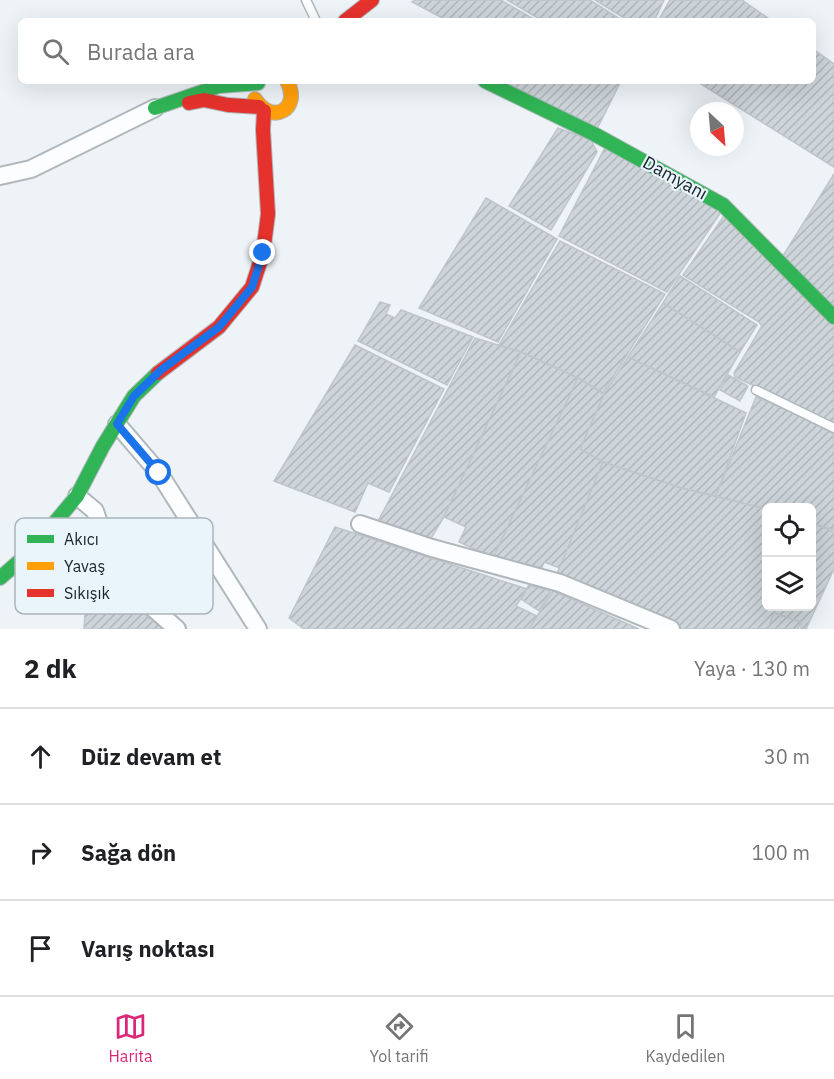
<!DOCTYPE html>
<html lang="tr">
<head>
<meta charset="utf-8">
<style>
  :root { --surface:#fff; --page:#f2f2f2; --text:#202124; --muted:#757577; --line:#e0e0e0; --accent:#db2777 }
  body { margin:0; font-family:"IBM Plex Sans",sans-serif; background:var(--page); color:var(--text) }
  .controls { position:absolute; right:18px; bottom:18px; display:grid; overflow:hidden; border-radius:9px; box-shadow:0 6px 24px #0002 }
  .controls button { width:54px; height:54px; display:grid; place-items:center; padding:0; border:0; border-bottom:2px solid var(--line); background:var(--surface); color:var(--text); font:30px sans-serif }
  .compass { position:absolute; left:690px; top:102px; width:54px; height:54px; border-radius:50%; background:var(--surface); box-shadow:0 6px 24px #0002; rotate:154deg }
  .stop { position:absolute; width:18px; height:18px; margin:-14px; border:4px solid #1a73e8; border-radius:50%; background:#fff }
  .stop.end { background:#1a73e8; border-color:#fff; box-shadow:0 2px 6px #0008 }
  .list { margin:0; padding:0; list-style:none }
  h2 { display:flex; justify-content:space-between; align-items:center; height:78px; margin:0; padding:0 24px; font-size:26px }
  h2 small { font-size:20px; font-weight:400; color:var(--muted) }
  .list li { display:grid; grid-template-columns:39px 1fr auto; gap:18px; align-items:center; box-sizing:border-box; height:96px; padding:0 24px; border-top:2px solid var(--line) }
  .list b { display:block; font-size:22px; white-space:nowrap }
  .list em { font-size:20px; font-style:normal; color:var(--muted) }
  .icon { flex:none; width:33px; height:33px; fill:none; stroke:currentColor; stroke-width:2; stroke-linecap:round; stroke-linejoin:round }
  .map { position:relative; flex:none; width:834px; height:629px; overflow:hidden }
  .search { position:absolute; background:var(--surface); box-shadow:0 6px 24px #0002; left:18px; right:18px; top:18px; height:66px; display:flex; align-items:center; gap:15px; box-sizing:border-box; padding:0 21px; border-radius:9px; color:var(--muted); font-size:22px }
  .sheet { height:366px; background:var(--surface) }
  nav { display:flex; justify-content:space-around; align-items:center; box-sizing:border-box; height:84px; border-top:2px solid var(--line); background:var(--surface); font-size:16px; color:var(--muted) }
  nav a { display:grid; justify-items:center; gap:3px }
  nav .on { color:var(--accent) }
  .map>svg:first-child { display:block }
  .building { fill:url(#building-hatch); stroke:#bec6cb; stroke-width:1.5 }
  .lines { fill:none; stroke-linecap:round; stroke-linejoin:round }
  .lane-casing { stroke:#b0b8bc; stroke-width:11 }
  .street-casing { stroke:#b0b8bc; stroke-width:20 }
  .fast-casing { stroke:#b0b8bc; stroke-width:16 }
  .slow-casing { stroke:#b0b8bc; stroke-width:16 }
  .jam-casing { stroke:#b0b8bc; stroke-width:16 }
  .lane { stroke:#fcfdfe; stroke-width:8 }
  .street { stroke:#fcfdfe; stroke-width:16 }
  .fast { stroke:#30b455; stroke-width:14 }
  .slow { stroke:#ff9f0a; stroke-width:14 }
  .jam { stroke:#e5322d; stroke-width:14 }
  .route { stroke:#1a73e8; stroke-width:8 }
  .labels { text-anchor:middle; stroke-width:4.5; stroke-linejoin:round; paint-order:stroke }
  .street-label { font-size:18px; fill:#18232a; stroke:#e9f4fb }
  .key { fill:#e9f4fb; stroke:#aab5bc; stroke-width:1.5 }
  .key-label { font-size:16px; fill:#18232a }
</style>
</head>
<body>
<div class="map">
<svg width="834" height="629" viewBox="0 0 834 629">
  <defs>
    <pattern id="building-hatch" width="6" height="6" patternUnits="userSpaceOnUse" patternTransform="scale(1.5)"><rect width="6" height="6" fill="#cdd5da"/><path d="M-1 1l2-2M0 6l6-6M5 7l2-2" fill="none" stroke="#afb7bb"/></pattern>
  </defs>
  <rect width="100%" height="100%" fill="#edf3f7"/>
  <g class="building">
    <path d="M 415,0 L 501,0 L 537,21 L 448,21 L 412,2 Z"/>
    <path d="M 507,0 L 590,0 L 623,21 L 543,21 Z"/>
    <path d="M 595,0 L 664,0 L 654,21 L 629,21 Z"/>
    <path d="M 670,0 L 742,0 L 772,21 L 658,21 Z"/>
    <path d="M 813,49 L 834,64 L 834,167 L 696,81 L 813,81 Z"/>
    <path d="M 503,81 L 621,81 L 597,129 Z"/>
    <path d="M 558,128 L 591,140 L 597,152 L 551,230 L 509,206 Z"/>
    <path d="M 608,142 L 723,209 L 667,292 L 559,236 Z"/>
    <path d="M 834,174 L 834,311 L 781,259 Z"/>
    <path d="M 486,198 L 557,239 L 498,342 L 419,308 Z"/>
    <path d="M 726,213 L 834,320 L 834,423 L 735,377 L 734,373 L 762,326 L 759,322 L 683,275 Z"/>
    <path d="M 560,241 L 665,294 L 603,393 L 578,378 L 521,352 L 499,345 Z"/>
    <path d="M 680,276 L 757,325 L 740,352 L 663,303 Z"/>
    <path d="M 380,302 L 390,305 L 386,314 L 395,318 L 401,310 L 473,337 L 447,385 L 358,341 Z"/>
    <path d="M 663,303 L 740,352 L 714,397 L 628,357 Z"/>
    <path d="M 475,338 L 521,352 L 444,517 L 430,540 L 376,525 Z"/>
    <path d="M 355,345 L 444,389 L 389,492 L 368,483 L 355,512 L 274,481 Z"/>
    <path d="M 521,352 L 578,378 L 493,558 L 459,542 L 466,527 L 444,517 Z"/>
    <path d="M 628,357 L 746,413 L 716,496 L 681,488 L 603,462 L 580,449 L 604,394 Z"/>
    <path d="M 728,375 L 748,386 L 740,401 L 720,390 Z"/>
    <path d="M 578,378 L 604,394 L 580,449 L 603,462 L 560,568 L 544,562 L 540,573 L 493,558 Z"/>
    <path d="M 756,397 L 796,414 L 834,434 L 834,530 L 812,523 L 812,508 L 766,508 L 766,509 L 716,496 Z"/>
    <path d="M 603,462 L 681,488 L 766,509 L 766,606 L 812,606 L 812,523 L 834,532 L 834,569 L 806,629 L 801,629 L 801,622 L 774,613 L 768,629 L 682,629 L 556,576 Z"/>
    <path d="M 335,527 L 527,589 L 516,606 L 537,616 L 529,629 L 304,629 L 289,618 Z"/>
    <path d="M 529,585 L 551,591 L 539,611 L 521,599 Z"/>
    <path d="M 108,586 L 165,629 L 84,629 L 85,614 Z"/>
    <path d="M 553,591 L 639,629 L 529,629 Z"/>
    <path d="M 774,613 L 801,622 L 798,629 L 768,629 Z"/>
  </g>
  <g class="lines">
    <defs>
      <g id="lane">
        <path d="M 306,0 L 316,21"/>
        <path d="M 756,390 L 834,428"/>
      </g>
      <g id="street">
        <path d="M 0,176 L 31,169 L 155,108"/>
        <path d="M 117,424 L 159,473 L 258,629"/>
        <path d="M 77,496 L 95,511 L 102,533 L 102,555 L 114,574 L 177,629"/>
        <path d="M 360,524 L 432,548 L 560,583 L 671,629"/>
      </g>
      <g id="fast">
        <path d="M 485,81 L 594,134 L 723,205 L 834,317"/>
        <path d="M 155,108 L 219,86 L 258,83"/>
        <path d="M 0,578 L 31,551 L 77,496 L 103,446 L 134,396 L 158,373"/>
      </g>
      <path id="slow" d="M 255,99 C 272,126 302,109 287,81"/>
      <g id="jam">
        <path d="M 345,21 L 372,0"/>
        <path d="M 189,103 L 204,100 L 228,105 L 259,107"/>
        <path d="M 158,373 L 219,327 L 252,287 L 263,253 L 268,214 L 263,130 L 264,111"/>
      </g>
    </defs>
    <use href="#lane" class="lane-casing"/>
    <use href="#street" class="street-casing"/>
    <use href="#fast" class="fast-casing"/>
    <use href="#slow" class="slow-casing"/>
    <use href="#jam" class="jam-casing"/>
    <use href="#lane" class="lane"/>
    <use href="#street" class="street"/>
    <use href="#fast" class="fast"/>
    <use href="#slow" class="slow"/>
    <use href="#jam" class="jam"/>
  </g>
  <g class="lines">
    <path class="route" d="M 159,473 L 117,424 L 134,396 L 161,370 L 219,327 L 252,287 L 263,253"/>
  </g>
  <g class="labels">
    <g class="street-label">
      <text transform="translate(675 178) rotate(29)" y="6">Damyanı</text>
    </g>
  </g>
  <rect x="15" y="518" width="198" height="96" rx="9" class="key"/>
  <rect x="27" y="535" width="27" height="8" fill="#30b455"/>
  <rect x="27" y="562" width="27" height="8" fill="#ff9f0a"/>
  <rect x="27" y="589" width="27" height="8" fill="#e5322d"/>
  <g class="key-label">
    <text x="64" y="545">Akıcı</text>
    <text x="64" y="572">Yavaş</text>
    <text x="64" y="599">Sıkışık</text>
  </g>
</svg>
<div class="controls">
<button><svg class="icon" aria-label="locate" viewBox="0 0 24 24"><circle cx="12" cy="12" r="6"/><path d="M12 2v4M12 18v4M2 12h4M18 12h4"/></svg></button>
<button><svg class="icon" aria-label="layers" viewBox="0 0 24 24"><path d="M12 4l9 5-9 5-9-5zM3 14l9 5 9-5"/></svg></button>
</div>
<svg class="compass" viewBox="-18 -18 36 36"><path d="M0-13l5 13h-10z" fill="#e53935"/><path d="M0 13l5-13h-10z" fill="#757577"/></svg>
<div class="stop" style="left:159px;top:473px"></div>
<div class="stop end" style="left:263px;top:253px"></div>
<div class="search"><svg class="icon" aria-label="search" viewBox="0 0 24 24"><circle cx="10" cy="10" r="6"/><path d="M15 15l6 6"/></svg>Burada ara</div>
</div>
<section class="sheet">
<h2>2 dk<small>Yaya · 130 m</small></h2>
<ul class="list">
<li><svg class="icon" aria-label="ahead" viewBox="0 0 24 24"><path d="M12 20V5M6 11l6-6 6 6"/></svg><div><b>Düz devam et</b></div><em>30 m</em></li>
<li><svg class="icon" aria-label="right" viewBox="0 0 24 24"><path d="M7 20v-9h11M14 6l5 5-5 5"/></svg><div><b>Sağa dön</b></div><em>100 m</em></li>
<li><svg class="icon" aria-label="arrive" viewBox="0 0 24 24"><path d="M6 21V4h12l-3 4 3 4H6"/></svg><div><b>Varış noktası</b></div></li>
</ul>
</section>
<nav>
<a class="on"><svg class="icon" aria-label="map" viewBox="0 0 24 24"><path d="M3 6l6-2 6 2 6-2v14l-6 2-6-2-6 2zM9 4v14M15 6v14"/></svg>Harita</a>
<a><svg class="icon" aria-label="directions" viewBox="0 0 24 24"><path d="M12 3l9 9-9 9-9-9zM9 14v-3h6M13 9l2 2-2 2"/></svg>Yol tarifi</a>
<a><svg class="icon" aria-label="saved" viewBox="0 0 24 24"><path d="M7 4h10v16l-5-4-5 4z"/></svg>Kaydedilen</a>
</nav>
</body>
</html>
